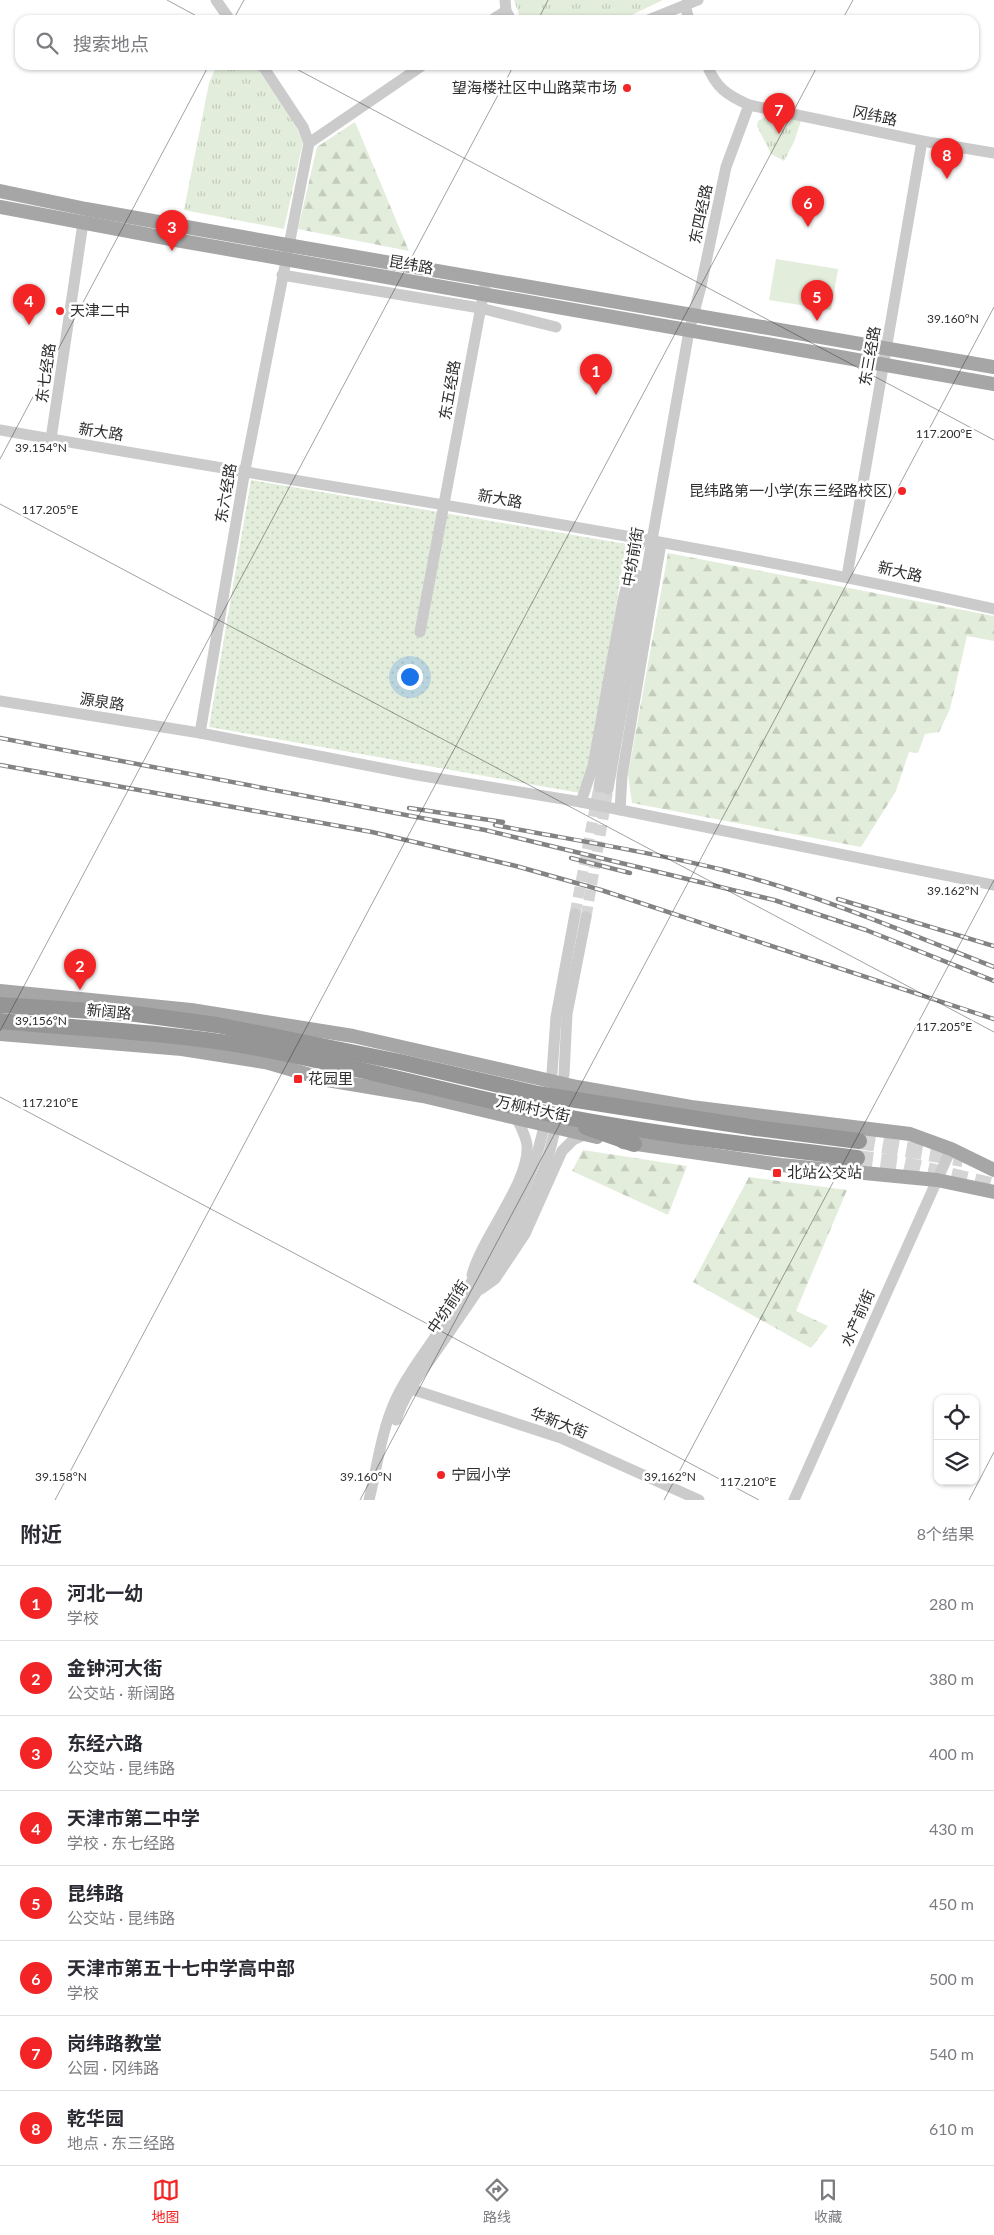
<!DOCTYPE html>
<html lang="zh">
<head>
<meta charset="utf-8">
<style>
  :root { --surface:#fff; --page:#f7f7f7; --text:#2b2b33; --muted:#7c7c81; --line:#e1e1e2; --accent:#f22425 }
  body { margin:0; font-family:Lato,"Noto Sans SC",sans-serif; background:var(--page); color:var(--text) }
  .controls { position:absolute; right:15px; bottom:15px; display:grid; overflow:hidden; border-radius:10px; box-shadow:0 1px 4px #0004 }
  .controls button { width:45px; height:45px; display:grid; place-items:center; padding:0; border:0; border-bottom:1px solid var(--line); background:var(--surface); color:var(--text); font:25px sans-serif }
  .you { position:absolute; left:409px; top:676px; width:18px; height:18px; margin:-12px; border:4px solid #fff; border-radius:50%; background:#1a73e8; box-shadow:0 0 0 8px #1a73e833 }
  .badge { display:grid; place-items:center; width:32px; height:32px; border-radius:50%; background:var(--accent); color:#fff; font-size:16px; font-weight:700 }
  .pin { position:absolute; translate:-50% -41px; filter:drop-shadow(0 1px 2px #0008) }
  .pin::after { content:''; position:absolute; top:26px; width:18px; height:15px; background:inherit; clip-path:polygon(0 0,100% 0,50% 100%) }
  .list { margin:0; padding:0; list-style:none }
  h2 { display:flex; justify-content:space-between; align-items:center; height:65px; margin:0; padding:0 20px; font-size:21px }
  h2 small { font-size:16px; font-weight:400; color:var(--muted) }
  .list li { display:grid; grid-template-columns:32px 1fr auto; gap:15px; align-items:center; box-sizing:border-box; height:75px; padding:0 20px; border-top:1px solid var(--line) }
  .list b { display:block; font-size:19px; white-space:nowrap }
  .list p { margin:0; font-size:16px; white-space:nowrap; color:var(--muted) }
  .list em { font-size:16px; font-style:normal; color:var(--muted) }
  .icon { flex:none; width:28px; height:28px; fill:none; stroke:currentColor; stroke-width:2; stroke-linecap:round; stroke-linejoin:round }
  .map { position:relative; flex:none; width:994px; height:1500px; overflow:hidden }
  .search { position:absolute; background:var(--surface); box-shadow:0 1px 4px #0004; left:15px; right:15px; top:15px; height:55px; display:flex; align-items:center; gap:12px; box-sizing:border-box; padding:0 18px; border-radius:15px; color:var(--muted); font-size:19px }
  .sheet { height:665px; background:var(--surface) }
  nav { display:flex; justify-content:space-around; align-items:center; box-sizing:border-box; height:70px; border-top:1px solid var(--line); background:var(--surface); font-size:14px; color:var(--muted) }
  nav a { display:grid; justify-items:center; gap:2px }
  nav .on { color:var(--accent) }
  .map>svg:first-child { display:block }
  .grass { fill:url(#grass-tufts) }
  .forest { fill:url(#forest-firs) }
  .garden { fill:url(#garden-dots) }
  .pitch { fill:#e3eddb }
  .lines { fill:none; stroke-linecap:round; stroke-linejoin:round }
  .minor-tunnel { stroke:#d5d5d5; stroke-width:11; stroke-dasharray:11 5.5; stroke-linecap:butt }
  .highway-tunnel { stroke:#d5d5d5; stroke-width:16; stroke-dasharray:16 8; stroke-linecap:butt }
  .minor { stroke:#cbcbcb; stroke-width:11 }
  .major { stroke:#a6a6a6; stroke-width:14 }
  .highway { stroke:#959595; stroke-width:16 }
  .rail-casing { stroke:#838383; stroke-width:4.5 }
  .rail { stroke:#fff; stroke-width:2.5; stroke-dasharray:8; stroke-linecap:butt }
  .ticks { fill:none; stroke:#2e2e2e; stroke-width:1; stroke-opacity:0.45 }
  .poi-dot { fill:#f22425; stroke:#fff; stroke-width:2 }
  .labels { text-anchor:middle; stroke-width:5; stroke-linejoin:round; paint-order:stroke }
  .poi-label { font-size:15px; fill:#2e2e2e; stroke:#fff; text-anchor:start }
  .street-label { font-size:15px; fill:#2e2e2e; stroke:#fff }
  .ticks-label { font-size:12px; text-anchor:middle; fill:#2e2e2e; stroke:#fff; stroke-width:5; stroke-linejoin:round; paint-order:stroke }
</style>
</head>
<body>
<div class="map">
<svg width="994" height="1500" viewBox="0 0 994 1500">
  <defs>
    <pattern id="grass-tufts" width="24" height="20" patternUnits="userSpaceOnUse" patternTransform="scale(1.25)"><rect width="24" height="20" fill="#e3eddb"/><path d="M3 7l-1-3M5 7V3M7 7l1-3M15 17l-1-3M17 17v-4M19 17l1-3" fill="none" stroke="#c3ccbc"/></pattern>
    <pattern id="forest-firs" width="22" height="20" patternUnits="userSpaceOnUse" patternTransform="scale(1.25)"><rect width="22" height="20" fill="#e3eddb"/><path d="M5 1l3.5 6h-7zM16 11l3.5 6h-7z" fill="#c3ccbc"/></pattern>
    <pattern id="garden-dots" width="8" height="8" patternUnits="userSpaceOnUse" patternTransform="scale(1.25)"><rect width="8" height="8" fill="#e3eddb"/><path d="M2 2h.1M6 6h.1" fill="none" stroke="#c3ccbc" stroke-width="1.8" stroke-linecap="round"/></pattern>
  </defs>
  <rect width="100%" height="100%" fill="#fff"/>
  <g class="grass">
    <path d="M 514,0 L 663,0 L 621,20 L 521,20 Z"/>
    <path d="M 217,65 L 255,65 L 296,126 L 303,142 L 284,229 L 184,210 L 209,83 Z"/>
    <path d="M 769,115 L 801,121 L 794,142 L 784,161 L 771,154 L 757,126 L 758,121 Z"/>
  </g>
  <g class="forest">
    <path d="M 355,122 L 409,251 L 298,229 L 317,147 Z"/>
    <path d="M 668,553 L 994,616 L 994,641 L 967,636 L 950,709 L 939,732 L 925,734 L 918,753 L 909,752 L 896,791 L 861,847 L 632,803 L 628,775 Z"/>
    <path d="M 583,1150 L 687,1166 L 668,1215 L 572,1171 Z"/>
    <path d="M 749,1177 L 847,1190 L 796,1311 L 828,1326 L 811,1348 L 693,1282 Z"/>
  </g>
  <path class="garden" d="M 251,480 L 626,544 L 586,794 L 209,727 Z"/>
  <path class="pitch" d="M 776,259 L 838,269 L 831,310 L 769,300 Z"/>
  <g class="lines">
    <g class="minor-tunnel">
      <path d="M 575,914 L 599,787"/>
      <path d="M 586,917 L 608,789"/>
    </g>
    <g class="highway-tunnel">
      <path d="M 859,1141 L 963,1159"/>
      <path d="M 857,1158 L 902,1164 L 994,1186"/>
    </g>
    <g class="minor">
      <path d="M 216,0 L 230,20"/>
      <path d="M 505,0 L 506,11 L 511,20"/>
      <path d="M 685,5 L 689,20"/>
      <path d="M 492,20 L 506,11"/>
      <path d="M 648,20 L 698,0"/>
      <path d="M 707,65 C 716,88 727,95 749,105 L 922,141 L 994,153"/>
      <path d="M 309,143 L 423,65"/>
      <path d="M 282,275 L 480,308 L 556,327"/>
      <path d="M 0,430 C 331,489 665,535 994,609"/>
      <path d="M 51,439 L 83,223"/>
      <path d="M 847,576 L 922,141"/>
      <path d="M 420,632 L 486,280"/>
      <path d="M 0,701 L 200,733 L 417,775 L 581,802 L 994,885"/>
      <path d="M 200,733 L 245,470 L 309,143 L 303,127 L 262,65"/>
      <path d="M 599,787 L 637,575"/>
      <path d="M 608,789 L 689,331 L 701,286 L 726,167 L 749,105"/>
      <path d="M 581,802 L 593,766 L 623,600 L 635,552 L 643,539"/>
      <path d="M 620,810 L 622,776 L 661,543"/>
      <path d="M 552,1073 L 556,1017 L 575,914"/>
      <path d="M 564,1075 L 567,1014 L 586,917"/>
      <path d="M 472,1275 C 481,1238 530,1182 527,1145 C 526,1136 520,1125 516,1117"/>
      <path d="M 481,1289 L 495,1279 L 525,1234 L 562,1151 L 573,1140 L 586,1134"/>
      <path d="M 405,1387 L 561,1438 L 699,1500"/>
      <path d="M 396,1420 C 405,1391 427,1365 444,1340 C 488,1275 537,1211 554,1134"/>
      <path d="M 369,1500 C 377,1468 381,1432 395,1401 C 405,1378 421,1358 435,1337 C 478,1271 526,1209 543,1131"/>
      <path d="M 794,1500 L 951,1149"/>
    </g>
    <g class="major">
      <path d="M 0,191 L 86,209 L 287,245 L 994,367"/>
      <path d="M 0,207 L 176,240 L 994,384"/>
      <path d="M 0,991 L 191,1010 L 353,1036 L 577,1087 L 691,1107 L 910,1134 L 951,1149 L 994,1170"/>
      <path d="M 0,1034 L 182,1049 L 277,1064"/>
      <path d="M 269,1063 L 327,1080 L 423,1096 L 597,1137"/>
      <path d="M 623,1142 L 781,1165 L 937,1180 L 994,1192"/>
    </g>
    <g class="highway">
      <path d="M 0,1005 L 136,1014 L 217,1025 L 400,1062 L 538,1094 L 756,1128 L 859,1141"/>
      <path d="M 0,1021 C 82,1029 166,1032 247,1046 C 348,1064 446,1092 546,1113 C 648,1134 753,1145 857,1158"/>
      <path d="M 586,1127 L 634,1144"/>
    </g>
    <defs>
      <g id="rail">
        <path d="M 0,738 L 485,830 L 774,900 L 866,930 L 994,981"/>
        <path d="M 0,765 L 372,832 L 516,866 L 601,890 L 994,1019"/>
        <path d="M 409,808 L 503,822"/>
        <path d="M 495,825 C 571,840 648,851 723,870 C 816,894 905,932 994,967"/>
        <path d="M 571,858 L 630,873"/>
        <path d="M 838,899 L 994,946"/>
      </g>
    </defs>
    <use href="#rail" class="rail-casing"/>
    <use href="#rail" class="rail"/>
  </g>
  <path class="ticks" d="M 167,0 L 204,20M 233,20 L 244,0M 538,20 L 548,0M 842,20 L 853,0M 289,65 L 994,440M 0,459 L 209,65M 0,504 L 994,1032M 0,1031 L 514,65M 0,1097 L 759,1500M 55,1500 L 818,65M 360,1500 L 994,307M 664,1500 L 994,880M 969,1500 L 994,1452"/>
  <g class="poi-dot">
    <circle cx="627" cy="88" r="5"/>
    <circle cx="60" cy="311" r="5"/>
    <circle cx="902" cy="491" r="5"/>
    <rect x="293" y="1074" width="10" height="10" rx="2.5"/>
    <rect x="772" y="1168" width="10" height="10" rx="2.5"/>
    <circle cx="441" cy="1475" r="5"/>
  </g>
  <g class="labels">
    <g class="poi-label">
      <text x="617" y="93" text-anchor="end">望海楼社区中山路菜市场</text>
      <text x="70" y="316">天津二中</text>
      <text x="892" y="496" text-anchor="end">昆纬路第一小学(东三经路校区)</text>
      <text x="308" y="1084">花园里</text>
      <text x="787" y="1178">北站公交站</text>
      <text x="451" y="1480">宁园小学</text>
    </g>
    <g class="street-label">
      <text transform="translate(875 116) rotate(12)" y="5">冈纬路</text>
      <text transform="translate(701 214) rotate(-78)" y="5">东四经路</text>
      <text transform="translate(411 265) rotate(10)" y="5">昆纬路</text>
      <text transform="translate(870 356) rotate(-80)" y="5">东三经路</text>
      <text transform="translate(46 373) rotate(-82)" y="5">东七经路</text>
      <text transform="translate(450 390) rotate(-80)" y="5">东五经路</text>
      <text transform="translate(101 432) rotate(9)" y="5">新大路</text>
      <text transform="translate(226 493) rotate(-80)" y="5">东六经路</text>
      <text transform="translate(500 499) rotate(10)" y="5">新大路</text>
      <text transform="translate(633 557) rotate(-80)" y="5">中纺前街</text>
      <text transform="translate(900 572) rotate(13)" y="5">新大路</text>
      <text transform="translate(102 702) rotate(9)" y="5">源泉路</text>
      <text transform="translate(109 1012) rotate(5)" y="5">新阔路</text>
      <text transform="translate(533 1109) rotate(12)" y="5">万柳村大街</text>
      <text transform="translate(448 1307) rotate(-56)" y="5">中纺前街</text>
      <text transform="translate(858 1318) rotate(-66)" y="5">水产前街</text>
      <text transform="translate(559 1423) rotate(21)" y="5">华新大街</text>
    </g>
  </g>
  <g class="ticks-label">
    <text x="953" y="323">39.160°N</text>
    <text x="944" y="438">117.200°E</text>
    <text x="41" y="452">39.154°N</text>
    <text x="50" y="514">117.205°E</text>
    <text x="953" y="895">39.162°N</text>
    <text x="41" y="1025">39.156°N</text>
    <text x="944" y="1031">117.205°E</text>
    <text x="50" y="1107">117.210°E</text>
    <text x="61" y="1481">39.158°N</text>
    <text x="366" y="1481">39.160°N</text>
    <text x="670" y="1481">39.162°N</text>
    <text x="748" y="1486">117.210°E</text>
  </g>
</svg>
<div class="controls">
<button><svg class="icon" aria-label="locate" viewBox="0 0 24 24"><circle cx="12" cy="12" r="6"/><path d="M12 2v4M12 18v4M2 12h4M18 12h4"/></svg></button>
<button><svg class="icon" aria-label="layers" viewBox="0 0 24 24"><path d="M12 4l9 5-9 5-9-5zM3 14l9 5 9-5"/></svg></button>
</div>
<div class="you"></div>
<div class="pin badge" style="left:596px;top:395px">1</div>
<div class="pin badge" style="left:80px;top:990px">2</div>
<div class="pin badge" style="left:172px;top:251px">3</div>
<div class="pin badge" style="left:29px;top:325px">4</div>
<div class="pin badge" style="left:817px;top:321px">5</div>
<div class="pin badge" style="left:808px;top:227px">6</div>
<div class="pin badge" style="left:779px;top:134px">7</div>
<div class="pin badge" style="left:947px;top:179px">8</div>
<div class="search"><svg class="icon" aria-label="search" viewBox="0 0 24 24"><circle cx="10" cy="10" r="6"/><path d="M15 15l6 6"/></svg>搜索地点</div>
</div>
<section class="sheet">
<h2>附近<small>8个结果</small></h2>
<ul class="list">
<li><span class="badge">1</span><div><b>河北一幼</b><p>学校</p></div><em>280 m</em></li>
<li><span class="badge">2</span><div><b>金钟河大街</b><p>公交站 · 新阔路</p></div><em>380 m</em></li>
<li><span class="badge">3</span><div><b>东经六路</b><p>公交站 · 昆纬路</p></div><em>400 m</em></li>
<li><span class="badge">4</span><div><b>天津市第二中学</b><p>学校 · 东七经路</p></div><em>430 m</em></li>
<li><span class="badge">5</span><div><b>昆纬路</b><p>公交站 · 昆纬路</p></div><em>450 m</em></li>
<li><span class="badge">6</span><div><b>天津市第五十七中学高中部</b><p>学校</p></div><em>500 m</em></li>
<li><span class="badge">7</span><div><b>岗纬路教堂</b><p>公园 · 冈纬路</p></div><em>540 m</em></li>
<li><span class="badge">8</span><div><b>乾华园</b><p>地点 · 东三经路</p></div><em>610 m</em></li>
</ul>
</section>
<nav>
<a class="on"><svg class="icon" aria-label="map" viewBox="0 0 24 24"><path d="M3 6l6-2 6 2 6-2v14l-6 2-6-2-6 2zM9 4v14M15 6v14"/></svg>地图</a>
<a><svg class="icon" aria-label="directions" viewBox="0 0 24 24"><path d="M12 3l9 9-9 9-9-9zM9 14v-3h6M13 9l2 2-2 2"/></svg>路线</a>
<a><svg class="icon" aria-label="saved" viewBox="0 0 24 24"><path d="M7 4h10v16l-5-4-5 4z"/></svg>收藏</a>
</nav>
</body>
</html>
